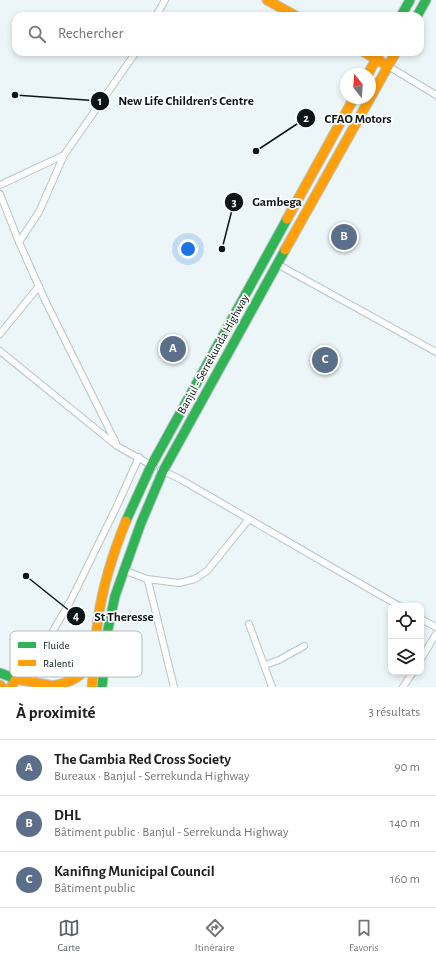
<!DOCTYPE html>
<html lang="fr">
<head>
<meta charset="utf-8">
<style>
  :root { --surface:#fff; --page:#f6f6f6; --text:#202124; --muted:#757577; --line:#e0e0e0; --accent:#5a6466 }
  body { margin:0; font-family:"Alegreya Sans",sans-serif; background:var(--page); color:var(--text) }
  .controls { position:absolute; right:12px; bottom:12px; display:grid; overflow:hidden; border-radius:8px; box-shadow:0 2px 6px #0003 }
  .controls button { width:36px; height:36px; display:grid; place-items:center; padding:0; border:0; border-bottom:1px solid var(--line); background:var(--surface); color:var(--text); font:20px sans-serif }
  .compass { position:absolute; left:340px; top:68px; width:36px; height:36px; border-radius:50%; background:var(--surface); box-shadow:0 2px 6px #0003; rotate:343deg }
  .you { position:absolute; left:188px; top:249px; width:14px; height:14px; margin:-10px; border:3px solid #fff; border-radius:50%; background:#1a73e8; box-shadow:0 0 0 6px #1a73e833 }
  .badge { display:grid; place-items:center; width:26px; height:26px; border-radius:50%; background:var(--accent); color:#fff; font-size:13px; font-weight:700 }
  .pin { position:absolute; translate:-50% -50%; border:2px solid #fff; box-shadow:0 1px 4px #0006 }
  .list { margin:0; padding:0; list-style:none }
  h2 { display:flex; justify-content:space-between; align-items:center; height:52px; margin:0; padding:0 16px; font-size:17px }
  h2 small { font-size:13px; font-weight:400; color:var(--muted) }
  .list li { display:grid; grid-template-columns:26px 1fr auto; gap:12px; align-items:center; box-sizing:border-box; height:56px; padding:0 16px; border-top:1px solid var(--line) }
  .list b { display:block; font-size:15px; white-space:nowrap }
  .list p { margin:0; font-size:13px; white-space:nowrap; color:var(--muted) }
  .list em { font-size:13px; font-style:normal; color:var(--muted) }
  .icon { flex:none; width:22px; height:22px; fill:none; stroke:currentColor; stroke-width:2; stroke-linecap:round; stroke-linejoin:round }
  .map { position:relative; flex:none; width:436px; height:687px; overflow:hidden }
  .search { position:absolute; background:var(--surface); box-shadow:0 2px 6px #0003; left:12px; right:12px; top:12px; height:44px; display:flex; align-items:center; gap:10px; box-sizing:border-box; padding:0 14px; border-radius:12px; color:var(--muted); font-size:15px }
  .sheet { height:220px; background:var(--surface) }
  nav { display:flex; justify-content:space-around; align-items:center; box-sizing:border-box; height:56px; border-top:1px solid var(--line); background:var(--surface); font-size:11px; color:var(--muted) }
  nav a { display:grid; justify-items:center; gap:2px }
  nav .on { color:var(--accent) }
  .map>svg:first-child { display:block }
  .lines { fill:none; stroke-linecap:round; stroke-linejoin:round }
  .street-casing { stroke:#bac4c6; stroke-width:8 }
  .fast-casing { stroke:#bac4c6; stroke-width:11 }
  .slow-casing { stroke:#bac4c6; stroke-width:11 }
  .street { stroke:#fcfefe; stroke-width:6 }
  .fast { stroke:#30b455; stroke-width:9 }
  .slow { stroke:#ff9f0a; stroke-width:9 }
  .labels { text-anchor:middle; stroke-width:3.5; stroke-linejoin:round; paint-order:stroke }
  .street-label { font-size:12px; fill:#0b1618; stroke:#fff }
  .key { fill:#fff; stroke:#b6b9ba; stroke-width:1 }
  .key-label { font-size:11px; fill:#0b1618 }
  .leader { fill:none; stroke:#0b1618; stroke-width:1.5 }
  .callout-dot { fill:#0b1618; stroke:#fff; stroke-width:1.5 }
  .mark-label { font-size:12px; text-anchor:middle; font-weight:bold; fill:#fff }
  .callout-label { font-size:13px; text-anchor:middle; font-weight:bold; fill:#0b1618; stroke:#fff; stroke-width:3.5; stroke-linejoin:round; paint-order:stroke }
</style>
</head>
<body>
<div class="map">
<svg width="436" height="687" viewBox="0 0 436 687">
  <rect width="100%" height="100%" fill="#ecf6f8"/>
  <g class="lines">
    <defs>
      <g id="street">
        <path d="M 156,16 L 165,0"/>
        <path d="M 388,66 L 436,95"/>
        <path d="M 0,185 L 64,155 L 136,52"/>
        <path d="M 0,194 L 19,242 L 44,298 L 116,443"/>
        <path d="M 19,242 L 39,212 L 64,155"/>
        <path d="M 277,264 L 436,352"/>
        <path d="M 0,334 L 39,286"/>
        <path d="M 0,351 L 117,446 L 153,466"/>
        <path d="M 161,470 L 180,479 L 399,606"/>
        <path d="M 123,570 L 147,579 L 149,585 L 174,687"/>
        <path d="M 147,579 L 179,583 L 195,579 L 207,571 L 249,519"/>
        <path d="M 421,619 L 436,627"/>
        <path d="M 249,624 L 272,687"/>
        <path d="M 421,659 L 436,634"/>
        <path d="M 265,665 L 279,660 L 304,646"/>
        <path d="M 16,679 L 36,658"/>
        <path d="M 29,682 L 39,655 L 71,600 L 116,508 L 139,457"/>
        <path d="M 403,687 L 413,672"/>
      </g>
      <g id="fast">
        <path d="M 401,16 L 410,0"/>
        <path d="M 417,16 L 426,0"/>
        <path d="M 126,521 L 151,466 L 287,219"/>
        <path d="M 0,673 L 16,679"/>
        <path d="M 102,687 L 108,629 L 115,596 L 141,523 L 163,471 L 285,250"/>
      </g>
      <g id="slow">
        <path d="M 267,0 L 296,16"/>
        <path d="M 364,52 L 388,66"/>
        <path d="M 368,74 L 380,52"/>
        <path d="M 287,219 L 354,98"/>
        <path d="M 285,250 L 396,52"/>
        <path d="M 0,685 L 2,687"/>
        <path d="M 52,686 C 73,682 81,677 94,660"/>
        <path d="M 11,687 L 16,679 L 59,687"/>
        <path d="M 92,687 C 94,664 95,642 98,619 C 103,585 113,553 126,521"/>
      </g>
    </defs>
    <use href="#street" class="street-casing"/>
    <use href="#fast" class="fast-casing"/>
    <use href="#slow" class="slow-casing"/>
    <use href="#street" class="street"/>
    <use href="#fast" class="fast"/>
    <use href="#slow" class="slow"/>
  </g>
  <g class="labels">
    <g class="street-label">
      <text transform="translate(213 354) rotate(-61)" y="4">Banjul - Serrekunda Highway</text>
    </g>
  </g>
  <rect x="10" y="631" width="132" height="46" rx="6" class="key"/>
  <rect x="18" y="642" width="18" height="6" fill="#30b455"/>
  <rect x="18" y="660" width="18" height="6" fill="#ff9f0a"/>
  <g class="key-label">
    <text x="43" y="649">Fluide</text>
    <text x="43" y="667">Ralenti</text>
  </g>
  <path class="leader" d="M15 95L100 101M256 151L306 118M222 249L234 202M26 576L76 616"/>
  <g class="callout-dot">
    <circle cx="15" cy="95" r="4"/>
    <circle cx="256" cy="151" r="4"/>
    <circle cx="222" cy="249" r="4"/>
    <circle cx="26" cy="576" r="4"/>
    <circle cx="100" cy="101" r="10"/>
    <circle cx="306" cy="118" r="10"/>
    <circle cx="234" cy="202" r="10"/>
    <circle cx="76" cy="616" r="10"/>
  </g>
  <g class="mark-label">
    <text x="100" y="105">1</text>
    <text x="306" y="122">2</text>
    <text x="234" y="206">3</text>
    <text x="76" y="620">4</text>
  </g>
  <g class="callout-label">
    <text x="186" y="105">New Life Children's Centre</text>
    <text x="358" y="123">CFAO Motors</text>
    <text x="277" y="206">Gambega</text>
    <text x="124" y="621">St Theresse</text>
  </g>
</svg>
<div class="controls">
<button><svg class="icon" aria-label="locate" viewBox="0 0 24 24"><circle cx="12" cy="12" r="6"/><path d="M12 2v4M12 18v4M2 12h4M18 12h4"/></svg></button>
<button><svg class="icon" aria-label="layers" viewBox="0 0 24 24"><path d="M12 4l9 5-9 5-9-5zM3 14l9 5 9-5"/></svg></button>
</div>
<svg class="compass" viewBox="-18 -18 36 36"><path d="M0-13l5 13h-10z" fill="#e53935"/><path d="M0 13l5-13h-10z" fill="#757577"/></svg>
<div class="you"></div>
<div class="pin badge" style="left:173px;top:349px;background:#5c6f8a">A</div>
<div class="pin badge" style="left:344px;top:237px;background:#5c6f8a">B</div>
<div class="pin badge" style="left:325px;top:360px;background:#5c6f8a">C</div>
<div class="search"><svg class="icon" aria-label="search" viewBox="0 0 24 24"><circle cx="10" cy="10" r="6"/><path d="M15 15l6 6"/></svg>Rechercher</div>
</div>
<section class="sheet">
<h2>À proximité<small>3 résultats</small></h2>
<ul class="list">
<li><span class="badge" style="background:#5c6f8a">A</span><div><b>The Gambia Red Cross Society</b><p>Bureaux · Banjul - Serrekunda Highway</p></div><em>90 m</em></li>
<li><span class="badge" style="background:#5c6f8a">B</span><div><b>DHL</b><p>Bâtiment public · Banjul - Serrekunda Highway</p></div><em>140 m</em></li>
<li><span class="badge" style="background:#5c6f8a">C</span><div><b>Kanifing Municipal Council</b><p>Bâtiment public</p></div><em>160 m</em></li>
</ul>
</section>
<nav>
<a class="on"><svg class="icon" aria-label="map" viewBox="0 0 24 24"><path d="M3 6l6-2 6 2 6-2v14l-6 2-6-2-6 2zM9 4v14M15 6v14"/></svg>Carte</a>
<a><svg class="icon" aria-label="directions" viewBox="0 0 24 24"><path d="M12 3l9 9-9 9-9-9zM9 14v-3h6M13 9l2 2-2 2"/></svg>Itinéraire</a>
<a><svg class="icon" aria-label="saved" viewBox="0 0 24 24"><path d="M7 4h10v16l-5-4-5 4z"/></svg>Favoris</a>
</nav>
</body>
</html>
